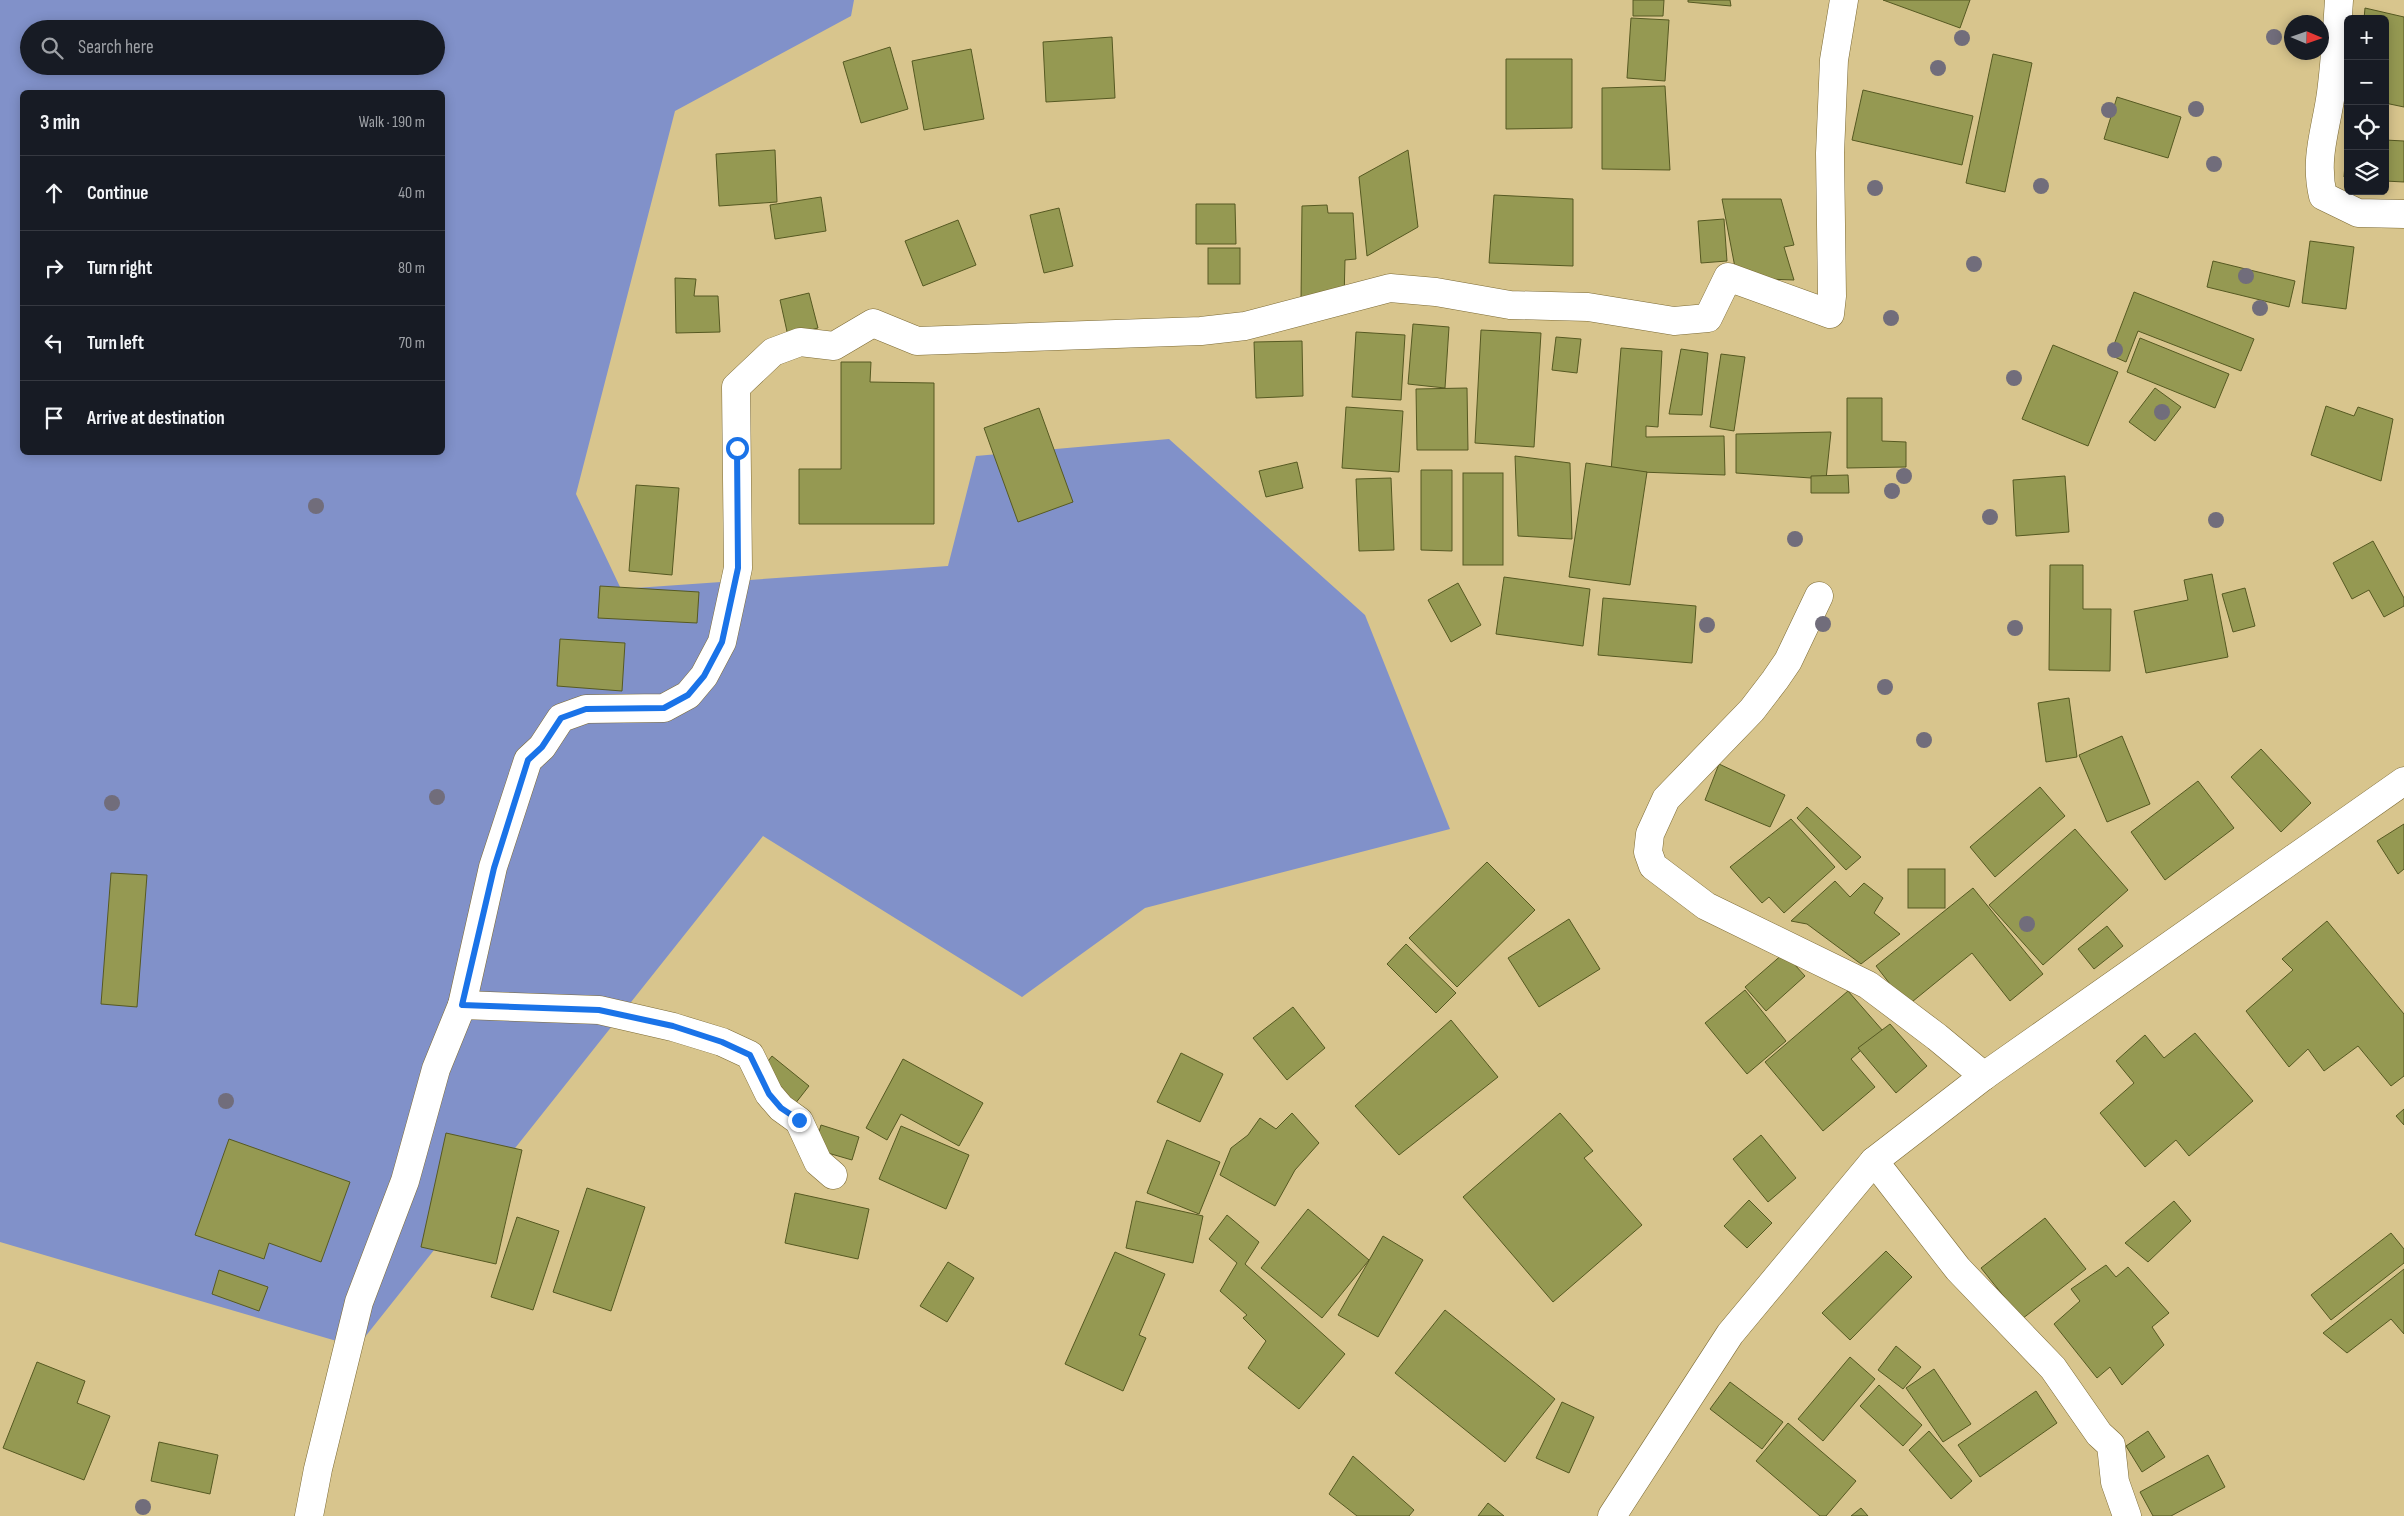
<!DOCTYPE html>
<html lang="en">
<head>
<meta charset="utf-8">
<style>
  :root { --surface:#171b24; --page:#20242c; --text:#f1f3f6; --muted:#9ea1a6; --line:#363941 }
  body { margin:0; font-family:"Sofia Sans Condensed",sans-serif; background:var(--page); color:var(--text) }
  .controls { position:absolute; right:15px; top:15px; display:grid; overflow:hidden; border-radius:8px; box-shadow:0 2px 12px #0003 }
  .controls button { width:45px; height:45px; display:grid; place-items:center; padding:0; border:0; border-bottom:1px solid var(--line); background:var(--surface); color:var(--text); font:25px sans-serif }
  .compass { position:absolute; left:2284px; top:15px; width:45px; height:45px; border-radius:50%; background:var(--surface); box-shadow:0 2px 12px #0003; rotate:92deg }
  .stop { position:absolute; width:15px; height:15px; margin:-11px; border:4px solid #1a73e8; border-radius:50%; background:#fff }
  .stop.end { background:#1a73e8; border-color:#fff; box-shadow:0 1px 5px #0008 }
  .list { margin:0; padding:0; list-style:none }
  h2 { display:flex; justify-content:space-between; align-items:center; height:65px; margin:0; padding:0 20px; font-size:21px }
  h2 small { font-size:16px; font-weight:400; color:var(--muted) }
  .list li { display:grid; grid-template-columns:32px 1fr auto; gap:15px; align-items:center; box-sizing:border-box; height:75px; padding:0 20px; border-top:1px solid var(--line) }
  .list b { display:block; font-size:19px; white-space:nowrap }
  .list em { font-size:16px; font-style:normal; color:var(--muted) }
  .icon { flex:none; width:28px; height:28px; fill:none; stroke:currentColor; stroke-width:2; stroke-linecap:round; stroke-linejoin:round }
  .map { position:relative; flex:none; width:2404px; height:1516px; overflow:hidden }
  .search { position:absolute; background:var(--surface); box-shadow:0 2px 12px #0003; left:20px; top:20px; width:425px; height:55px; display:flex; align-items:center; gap:12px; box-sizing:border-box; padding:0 18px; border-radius:28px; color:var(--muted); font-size:19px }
  .panel { position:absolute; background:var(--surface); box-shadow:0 2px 12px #0003; left:20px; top:90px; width:425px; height:365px; border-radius:8px }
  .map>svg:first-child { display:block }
  .green { fill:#8191c9; fill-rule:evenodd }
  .building { fill:#959952; stroke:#565922 }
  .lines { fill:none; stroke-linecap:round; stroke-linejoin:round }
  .minor-casing { stroke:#7c6a34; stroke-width:29 }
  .minor { stroke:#fff; stroke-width:28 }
  .tree { fill:#716d7b }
  .route { stroke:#1a73e8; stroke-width:6 }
</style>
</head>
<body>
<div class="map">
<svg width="2404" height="1516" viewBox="0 0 2404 1516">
  <rect width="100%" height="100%" fill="#d8c58d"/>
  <path class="green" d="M 0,0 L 854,0 L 851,16 L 675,111 L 576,494 L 621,589 L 948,566 L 976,456 L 1169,439 L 1365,615 L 1450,829 L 1145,908 L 1022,997 L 763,836 L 357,1347 L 0,1242 ZM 29,29 L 436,29 L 436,66 L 29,66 ZM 22,92 L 442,92 L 442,452 L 22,452 Z"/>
  <g class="building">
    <path d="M 1633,0 L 1664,0 L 1663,16 L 1633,16 Z"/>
    <path d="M 1688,0 L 1730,0 L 1731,6 L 1688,2 Z"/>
    <path d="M 1883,0 L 1970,0 L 1960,28 Z"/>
    <path d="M 2365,8 L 2404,17 L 2404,107 L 2385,103 L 2385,19 L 2364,19 Z"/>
    <path d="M 1631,18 L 1669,20 L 1665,81 L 1627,78 Z"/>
    <path d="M 1112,37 L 1115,98 L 1046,102 L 1043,42 Z"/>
    <path d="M 890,47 L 908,109 L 861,123 L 843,62 Z"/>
    <path d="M 971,49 L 984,119 L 924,130 L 912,61 Z"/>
    <path d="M 1993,54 L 2032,63 L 2005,192 L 1966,183 Z"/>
    <path d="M 1506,59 L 1572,59 L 1572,128 L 1506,129 Z"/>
    <path d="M 1665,86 L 1670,170 L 1602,169 L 1602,88 Z"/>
    <path d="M 1863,90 L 1973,116 L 1962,165 L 1852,140 Z"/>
    <path d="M 2117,97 L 2181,117 L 2168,158 L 2104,139 Z"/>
    <path d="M 2347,137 L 2348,137 L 2348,177 L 2344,177 Z"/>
    <path d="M 2385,140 L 2404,141 L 2404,182 L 2385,181 Z"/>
    <path d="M 775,150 L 777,202 L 719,206 L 716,154 Z"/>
    <path d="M 1408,150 L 1418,227 L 1367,256 L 1359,177 Z"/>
    <path d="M 1494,195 L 1573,199 L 1573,266 L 1489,263 Z"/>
    <path d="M 821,197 L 826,231 L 775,239 L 770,205 Z"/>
    <path d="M 1722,199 L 1781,199 L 1794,245 L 1784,247 L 1794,280 L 1737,278 Z"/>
    <path d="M 1196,204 L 1235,204 L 1236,244 L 1196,244 Z"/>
    <path d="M 1327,205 L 1328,213 L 1353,213 L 1356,259 L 1345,260 L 1344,300 L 1301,301 L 1302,206 Z"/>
    <path d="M 1059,208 L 1073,266 L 1044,273 L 1030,215 Z"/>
    <path d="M 1724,219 L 1727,261 L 1701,263 L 1698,221 Z"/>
    <path d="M 958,220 L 976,265 L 923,286 L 905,241 Z"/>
    <path d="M 2310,241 L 2354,247 L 2346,309 L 2302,303 Z"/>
    <rect x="1208" y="248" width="32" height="36"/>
    <path d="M 2213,261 L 2295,281 L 2289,307 L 2207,287 Z"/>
    <path d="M 675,278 L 696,279 L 694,296 L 718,296 L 720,332 L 676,333 Z"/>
    <path d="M 2134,292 L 2254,339 L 2241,371 L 2138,331 L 2126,362 L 2110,355 Z"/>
    <path d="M 809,293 L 818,328 L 788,336 L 780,300 Z"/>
    <path d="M 1413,324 L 1449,327 L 1445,388 L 1408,384 Z"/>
    <path d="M 1481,330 L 1541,333 L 1534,447 L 1475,443 Z"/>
    <path d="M 1356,332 L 1405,335 L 1401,400 L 1352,397 Z"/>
    <path d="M 1556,337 L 1581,339 L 1577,373 L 1552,370 Z"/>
    <path d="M 2140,338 L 2229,374 L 2215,408 L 2127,372 Z"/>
    <path d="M 1302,341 L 1303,396 L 1256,398 L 1254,342 Z"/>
    <path d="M 2053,345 L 2118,372 L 2088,446 L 2022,419 Z"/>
    <path d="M 1621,348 L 1662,351 L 1658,427 L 1646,426 L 1646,437 L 1724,436 L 1725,475 L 1611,471 Z"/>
    <path d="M 1681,349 L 1708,353 L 1702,415 L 1669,414 Z"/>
    <path d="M 1721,354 L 1745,357 L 1734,431 L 1710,427 Z"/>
    <path d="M 841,362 L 871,362 L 870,382 L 934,383 L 934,524 L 799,524 L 799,469 L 841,469 Z"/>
    <path d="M 1467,388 L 1468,450 L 1417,450 L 1416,389 Z"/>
    <path d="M 2155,388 L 2181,407 L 2155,441 L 2129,422 Z"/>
    <path d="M 1847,398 L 1882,398 L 1882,441 L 1906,442 L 1906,467 L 1847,468 Z"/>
    <path d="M 2326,406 L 2354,416 L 2358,407 L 2393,419 L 2381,481 L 2311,455 Z"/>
    <path d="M 1346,407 L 1403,411 L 1399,472 L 1342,468 Z"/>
    <path d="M 1039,408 L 1073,502 L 1018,522 L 984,428 Z"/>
    <path d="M 1831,432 L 1826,479 L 1736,473 L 1736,434 Z"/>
    <path d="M 1515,456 L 1570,463 L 1572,539 L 1518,536 Z"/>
    <path d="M 1297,462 L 1303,488 L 1266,497 L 1259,471 Z"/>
    <path d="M 1586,463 L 1647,472 L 1630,585 L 1569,577 Z"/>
    <path d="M 1421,470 L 1452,470 L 1452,551 L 1421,550 Z"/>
    <rect x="1463" y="473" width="40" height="92"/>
    <path d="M 1848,475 L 1849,493 L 1811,493 L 1811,476 Z"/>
    <path d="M 2065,476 L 2069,532 L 2016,536 L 2013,480 Z"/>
    <path d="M 1391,478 L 1394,550 L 1359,551 L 1356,479 Z"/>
    <path d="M 636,485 L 679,488 L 672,575 L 629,571 Z"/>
    <path d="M 2373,541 L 2404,598 L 2404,606 L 2384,617 L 2369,590 L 2352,599 L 2333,563 Z"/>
    <path d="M 2050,565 L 2083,565 L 2083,609 L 2111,609 L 2110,671 L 2049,670 Z"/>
    <path d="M 2212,574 L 2228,657 L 2146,673 L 2134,611 L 2188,600 L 2184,580 Z"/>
    <path d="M 1504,577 L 1590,589 L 1583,646 L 1496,634 Z"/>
    <path d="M 1458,583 L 1481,625 L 1451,642 L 1428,600 Z"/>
    <path d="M 600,586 L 699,592 L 697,623 L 598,618 Z"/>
    <path d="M 2245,588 L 2255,626 L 2233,632 L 2222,594 Z"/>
    <path d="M 1603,598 L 1696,606 L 1692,663 L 1598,655 Z"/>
    <path d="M 560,639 L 625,643 L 622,691 L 557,686 Z"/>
    <path d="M 2069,698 L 2077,757 L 2046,762 L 2038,703 Z"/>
    <path d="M 2122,736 L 2150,804 L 2107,822 L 2079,755 Z"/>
    <path d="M 2261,749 L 2311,803 L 2281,832 L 2231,777 Z"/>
    <path d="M 1719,764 L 1785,795 L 1770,827 L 1705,800 Z"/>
    <path d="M 2198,781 L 2234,828 L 2165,880 L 2131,832 Z"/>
    <path d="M 2040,787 L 2065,816 L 1995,877 L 1970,847 Z"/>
    <path d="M 1807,807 L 1861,857 L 1846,870 L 1797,818 Z"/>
    <path d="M 1791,819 L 1835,867 L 1784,913 L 1769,897 L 1762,903 L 1730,867 Z"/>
    <path d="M 2404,824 L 2404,869 L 2398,874 L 2377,841 Z"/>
    <path d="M 2075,829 L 2128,890 L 2043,965 L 1989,905 Z"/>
    <path d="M 1487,862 L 1535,910 L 1457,987 L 1409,938 Z"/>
    <rect x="1908" y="869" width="37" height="39"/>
    <path d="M 111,873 L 147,875 L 137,1007 L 101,1004 Z"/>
    <path d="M 1835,881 L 1850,897 L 1864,883 L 1883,898 L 1874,913 L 1900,934 L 1861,964 L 1807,924 L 1791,921 Z"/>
    <path d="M 1973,888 L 2043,974 L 2010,1001 L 1972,953 L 1907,1006 L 1876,966 Z"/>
    <path d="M 1569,919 L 1600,969 L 1539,1007 L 1508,958 Z"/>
    <path d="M 2327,921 L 2404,1014 L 2404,1076 L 2391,1086 L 2358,1046 L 2324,1071 L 2308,1049 L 2289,1067 L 2246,1011 L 2293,970 L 2282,959 Z"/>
    <path d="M 2107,926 L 2123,946 L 2094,969 L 2078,949 Z"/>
    <path d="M 1406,944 L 1456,993 L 1436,1013 L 1387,964 Z"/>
    <path d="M 1784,953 L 1805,976 L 1766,1011 L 1745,987 Z"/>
    <path d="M 1745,990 L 1786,1041 L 1747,1074 L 1705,1023 Z"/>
    <path d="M 1848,991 L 1883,1031 L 1851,1059 L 1875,1087 L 1823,1131 L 1765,1062 Z"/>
    <path d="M 1293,1007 L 1325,1048 L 1287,1080 L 1253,1038 Z"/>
    <path d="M 1451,1020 L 1498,1077 L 1399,1155 L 1355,1106 Z"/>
    <path d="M 1890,1024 L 1927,1066 L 1896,1093 L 1858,1048 Z"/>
    <path d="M 2195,1033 L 2253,1101 L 2189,1156 L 2176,1140 L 2145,1167 L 2100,1113 L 2134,1083 L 2116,1061 L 2145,1035 L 2164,1058 Z"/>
    <path d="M 1181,1053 L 1223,1074 L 1200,1122 L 1157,1102 Z"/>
    <path d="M 772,1056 L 809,1086 L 791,1109 L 754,1079 Z"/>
    <path d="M 903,1059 L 983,1103 L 959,1146 L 901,1114 L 887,1140 L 866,1128 Z"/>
    <path d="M 2404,1109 L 2404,1125 L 2396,1116 Z"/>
    <path d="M 1292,1113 L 1319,1143 L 1295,1170 L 1275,1206 L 1220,1175 L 1231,1148 L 1248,1135 L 1260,1118 L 1276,1129 Z"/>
    <path d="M 1560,1113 L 1593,1151 L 1584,1158 L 1642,1225 L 1553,1302 L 1463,1197 Z"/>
    <path d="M 821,1125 L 859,1137 L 852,1160 L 814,1149 Z"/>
    <path d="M 901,1126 L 969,1155 L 946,1209 L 879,1179 Z"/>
    <path d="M 446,1133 L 522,1150 L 496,1264 L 421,1247 Z"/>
    <path d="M 1761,1135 L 1796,1178 L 1768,1202 L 1733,1159 Z"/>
    <path d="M 229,1139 L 350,1182 L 321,1262 L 269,1243 L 264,1259 L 195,1235 Z"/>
    <path d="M 1167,1140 L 1220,1162 L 1199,1214 L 1147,1193 Z"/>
    <path d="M 587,1188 L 645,1207 L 611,1311 L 553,1292 Z"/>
    <path d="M 795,1193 L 869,1209 L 858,1259 L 785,1243 Z"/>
    <path d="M 1749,1200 L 1772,1223 L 1747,1248 L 1724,1226 Z"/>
    <path d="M 1136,1201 L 1203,1216 L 1193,1263 L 1126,1248 Z"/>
    <path d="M 2174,1201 L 2191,1221 L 2148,1262 L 2125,1243 Z"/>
    <path d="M 1308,1209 L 1369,1260 L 1322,1318 L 1261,1268 Z"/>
    <path d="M 1227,1215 L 1259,1242 L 1245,1264 L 1345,1354 L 1299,1409 L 1248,1368 L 1266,1341 L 1243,1318 L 1247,1315 L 1220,1291 L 1237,1263 L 1209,1239 Z"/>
    <path d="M 517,1217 L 559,1231 L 533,1310 L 491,1297 Z"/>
    <path d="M 2045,1218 L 2086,1269 L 2022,1319 L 1981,1268 Z"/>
    <path d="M 2391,1233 L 2404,1249 L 2404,1263 L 2331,1320 L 2311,1295 Z"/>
    <path d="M 1383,1236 L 1423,1260 L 1378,1337 L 1338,1315 Z"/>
    <path d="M 1886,1251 L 1912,1277 L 1850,1340 L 1822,1313 Z"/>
    <path d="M 1115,1252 L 1165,1274 L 1139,1335 L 1146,1338 L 1123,1391 L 1065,1364 Z"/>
    <path d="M 948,1262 L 974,1278 L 947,1322 L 920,1306 Z"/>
    <path d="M 2106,1265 L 2116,1277 L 2128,1267 L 2169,1313 L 2152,1327 L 2164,1345 L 2122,1385 L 2110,1367 L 2097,1378 L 2054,1324 L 2080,1301 L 2071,1289 Z"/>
    <path d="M 2404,1269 L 2404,1334 L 2391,1319 L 2347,1353 L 2323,1333 Z"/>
    <path d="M 219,1270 L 268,1287 L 259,1311 L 212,1294 Z"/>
    <path d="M 1445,1310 L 1555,1399 L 1505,1462 L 1395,1373 Z"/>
    <path d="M 1896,1346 L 1921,1367 L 1903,1389 L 1878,1370 Z"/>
    <path d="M 1850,1357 L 1875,1379 L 1823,1441 L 1798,1419 Z"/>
    <path d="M 37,1362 L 85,1381 L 77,1403 L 110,1416 L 84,1480 L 3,1448 Z"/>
    <path d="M 1934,1369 L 1971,1424 L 1943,1442 L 1906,1388 Z"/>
    <path d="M 1730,1382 L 1783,1422 L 1762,1449 L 1710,1409 Z"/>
    <path d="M 1879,1385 L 1922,1425 L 1903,1446 L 1860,1406 Z"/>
    <path d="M 2036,1391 L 2057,1423 L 1980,1477 L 1958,1445 Z"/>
    <path d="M 1562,1402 L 1594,1417 L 1569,1473 L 1536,1458 Z"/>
    <path d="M 1788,1423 L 1856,1481 L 1826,1516 L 1820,1516 L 1756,1461 Z"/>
    <path d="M 1929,1431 L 1972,1481 L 1951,1499 L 1909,1450 Z"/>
    <path d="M 2148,1431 L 2165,1457 L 2142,1472 L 2126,1446 Z"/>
    <path d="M 159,1442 L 218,1455 L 210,1494 L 151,1481 Z"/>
    <path d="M 2208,1455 L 2225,1487 L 2171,1516 L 2153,1516 L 2140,1492 Z"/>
    <path d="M 1353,1456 L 1414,1510 L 1409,1516 L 1357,1516 L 1329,1494 Z"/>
    <path d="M 1488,1503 L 1504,1516 L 1478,1516 Z"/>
    <path d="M 1861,1508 L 1868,1516 L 1851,1516 Z"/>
  </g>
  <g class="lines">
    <defs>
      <g id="minor">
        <path d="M 2339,0 C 2337,31 2335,62 2331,93 C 2326,130 2314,158 2323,196 L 2358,213 L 2404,214"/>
        <path d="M 1819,596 L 1788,661 L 1775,680 L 1752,710 L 1666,799 L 1650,834 L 1648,852 L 1653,866 L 1706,906 L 1868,985 L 1937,1037 L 1984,1076"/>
        <path d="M 462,1005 L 599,1010 L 673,1027 L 722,1042 L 750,1055 L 769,1094 L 781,1108 L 799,1121 L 818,1162 L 833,1175"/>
        <path d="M 1874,1161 L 1958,1269 L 2053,1368 L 2099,1434 L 2111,1445 L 2115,1482 L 2127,1516"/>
        <path d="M 309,1516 L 318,1469 L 359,1302 L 405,1181 L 436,1069 L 462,1005 L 493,867 L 528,760 L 542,747 L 561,718 L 586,709 L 664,708 L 688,695 L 704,676 L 722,642 L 738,568 L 736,387 L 773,352 L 800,342 L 834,346 L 873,323 L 917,341 L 1201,331 L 1245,326 L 1390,288 L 1436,292 L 1510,305 L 1588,307 L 1674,321 L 1708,318 L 1728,277 L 1830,314 L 1832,296 L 1830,153 L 1834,60 L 1844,0"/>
        <path d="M 1612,1516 L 1730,1334 L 1874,1161 L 1984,1076 L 2404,781"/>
      </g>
    </defs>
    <use href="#minor" class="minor-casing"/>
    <use href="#minor" class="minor"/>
  </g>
  <g class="tree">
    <circle cx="2274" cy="37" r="8"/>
    <circle cx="1962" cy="38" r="8"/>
    <circle cx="1938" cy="68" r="8"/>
    <circle cx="2196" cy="109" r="8"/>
    <circle cx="2109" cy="110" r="8"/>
    <circle cx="2214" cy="164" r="8"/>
    <circle cx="2041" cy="186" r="8"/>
    <circle cx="1875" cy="188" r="8"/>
    <circle cx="1974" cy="264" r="8"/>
    <circle cx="2246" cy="276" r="8"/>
    <circle cx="2260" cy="308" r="8"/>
    <circle cx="1891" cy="318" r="8"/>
    <circle cx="2115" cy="350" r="8"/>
    <circle cx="2014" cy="378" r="8"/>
    <circle cx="2162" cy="412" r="8"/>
    <circle cx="1904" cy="476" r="8"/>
    <circle cx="1892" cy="491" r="8"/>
    <circle cx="316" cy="506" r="8"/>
    <circle cx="1990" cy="517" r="8"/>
    <circle cx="2216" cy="520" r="8"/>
    <circle cx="1795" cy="539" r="8"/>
    <circle cx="1823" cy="624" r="8"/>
    <circle cx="1707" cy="625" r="8"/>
    <circle cx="2015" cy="628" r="8"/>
    <circle cx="1885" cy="687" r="8"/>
    <circle cx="1924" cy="740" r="8"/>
    <circle cx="437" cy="797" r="8"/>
    <circle cx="112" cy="803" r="8"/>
    <circle cx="2027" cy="924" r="8"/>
    <circle cx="226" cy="1101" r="8"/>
    <circle cx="143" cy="1507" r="8"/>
  </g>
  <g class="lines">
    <path class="route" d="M 737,448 L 738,568 L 722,642 L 704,676 L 688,695 L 664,708 L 586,709 L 561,718 L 542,747 L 528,760 L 494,868 L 462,1005 L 599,1010 L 673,1026 L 722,1042 L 750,1055 L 769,1094 L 781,1108 L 799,1120"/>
  </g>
</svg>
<div class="controls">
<button>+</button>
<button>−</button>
<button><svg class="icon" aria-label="locate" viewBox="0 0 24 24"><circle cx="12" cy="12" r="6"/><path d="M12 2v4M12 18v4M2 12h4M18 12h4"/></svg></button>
<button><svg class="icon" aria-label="layers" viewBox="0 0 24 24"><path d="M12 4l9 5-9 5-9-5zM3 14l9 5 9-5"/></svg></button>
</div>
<svg class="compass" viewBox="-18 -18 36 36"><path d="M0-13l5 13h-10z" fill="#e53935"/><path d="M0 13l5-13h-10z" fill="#9ea1a6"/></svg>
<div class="stop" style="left:737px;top:448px"></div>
<div class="stop end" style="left:799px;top:1120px"></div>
<div class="search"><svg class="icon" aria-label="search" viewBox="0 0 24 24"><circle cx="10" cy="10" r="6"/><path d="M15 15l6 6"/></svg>Search here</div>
<section class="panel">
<h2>3 min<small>Walk · 190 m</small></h2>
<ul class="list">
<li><svg class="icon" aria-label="ahead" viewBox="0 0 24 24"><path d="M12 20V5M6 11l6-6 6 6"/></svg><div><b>Continue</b></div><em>40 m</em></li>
<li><svg class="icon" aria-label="right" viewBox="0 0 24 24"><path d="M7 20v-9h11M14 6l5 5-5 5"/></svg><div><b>Turn right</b></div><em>80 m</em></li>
<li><svg class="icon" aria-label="left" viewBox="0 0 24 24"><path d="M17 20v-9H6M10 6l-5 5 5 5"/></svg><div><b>Turn left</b></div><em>70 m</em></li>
<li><svg class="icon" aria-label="arrive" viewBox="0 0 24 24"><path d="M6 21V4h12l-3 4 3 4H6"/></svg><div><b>Arrive at destination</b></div></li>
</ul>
</section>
</div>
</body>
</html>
